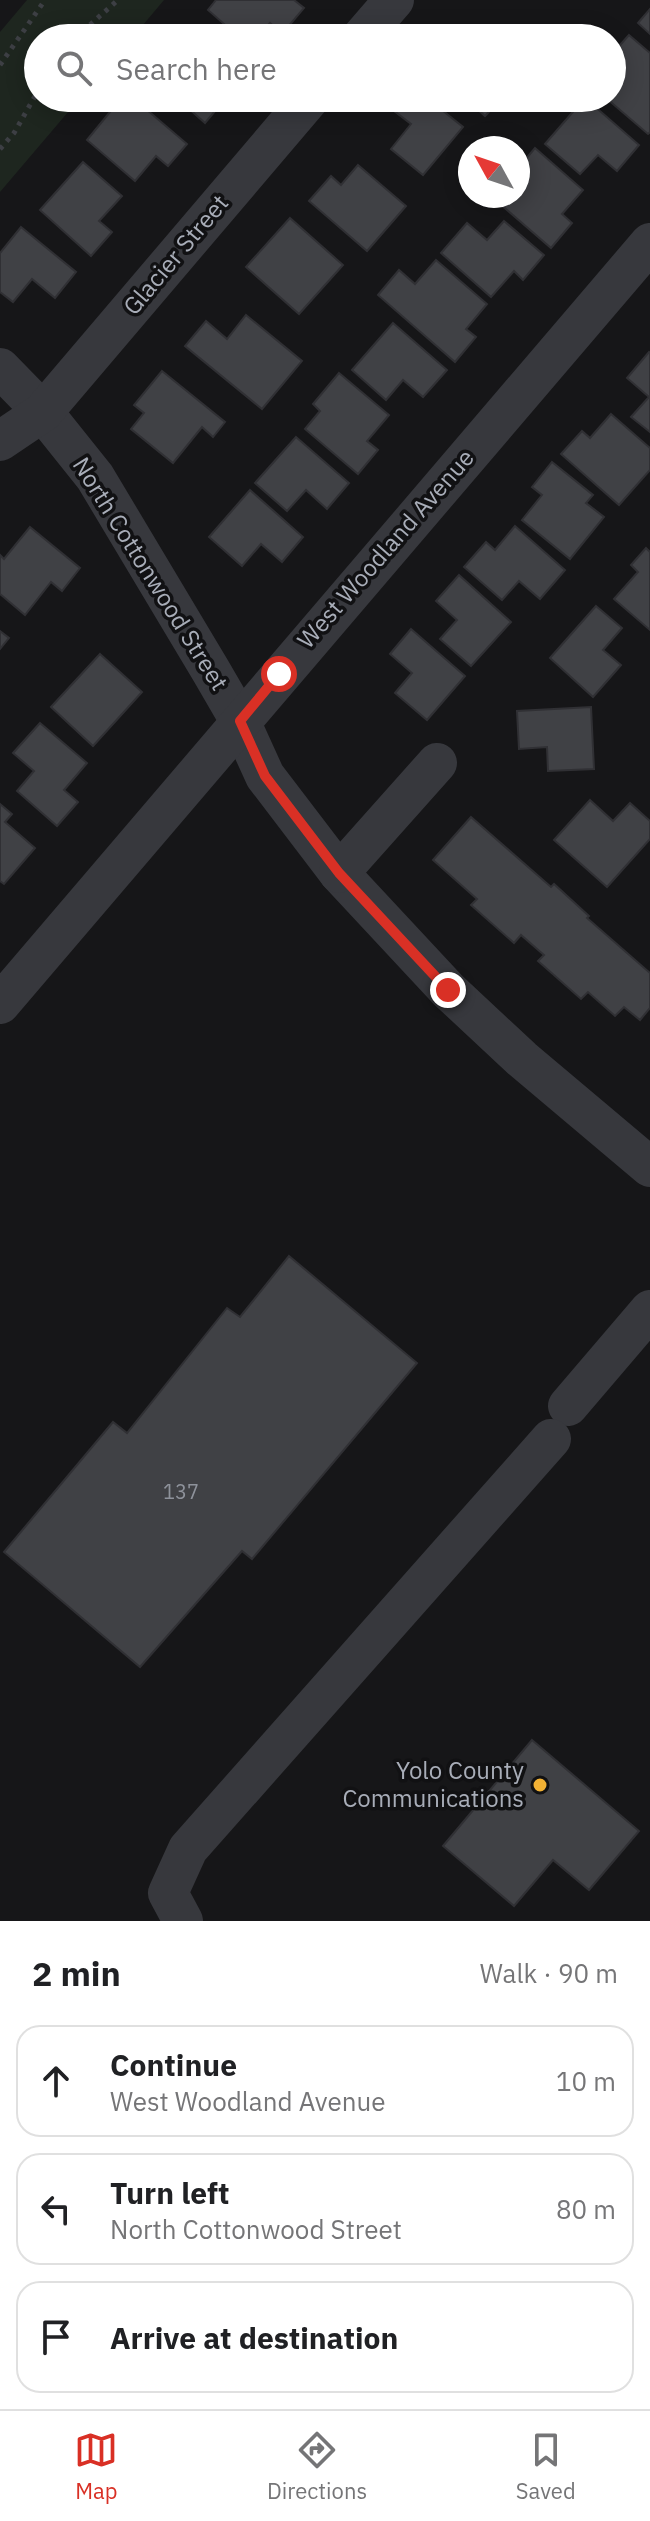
<!DOCTYPE html>
<html lang="en">
<head>
<meta charset="utf-8">
<style>
  :root { --surface:#fff; --page:#f6f6f6; --text:#202124; --muted:#757577; --line:#e0e0e0; --accent:#d93025 }
  body { margin:0; font-family:"IBM Plex Sans",sans-serif; background:var(--page); color:var(--text) }
  .compass { position:absolute; left:458px; top:136px; width:72px; height:72px; border-radius:50%; background:var(--surface); box-shadow:0 4px 20px #0003; rotate:310deg }
  .stop { position:absolute; width:24px; height:24px; margin:-18px; border:6px solid #d93025; border-radius:50%; background:#fff }
  .stop.end { background:#d93025; border-color:#fff; box-shadow:0 2px 8px #0008 }
  .list { margin:0; padding:0; list-style:none }
  h2 { display:flex; justify-content:space-between; align-items:center; height:104px; margin:0; padding:0 32px; font-size:34px }
  h2 small { font-size:26px; font-weight:400; color:var(--muted) }
  .list li { display:grid; grid-template-columns:52px 1fr auto; gap:24px; align-items:center; box-sizing:border-box; height:112px; margin:0 16px 16px; padding:0 16px; border:2px solid var(--line); border-radius:24px }
  .list b { display:block; font-size:30px; white-space:nowrap }
  .list p { margin:0; font-size:26px; white-space:nowrap; color:var(--muted) }
  .list em { font-size:26px; font-style:normal; color:var(--muted) }
  .icon { flex:none; width:44px; height:44px; fill:none; stroke:currentColor; stroke-width:2; stroke-linecap:round; stroke-linejoin:round }
  .map { position:relative; flex:none; width:650px; height:1921px; overflow:hidden }
  .search { position:absolute; background:var(--surface); box-shadow:0 4px 20px #0003; left:24px; right:24px; top:24px; height:88px; display:flex; align-items:center; gap:20px; box-sizing:border-box; padding:0 28px; border-radius:44px; color:var(--muted); font-size:30px }
  .sheet { height:488px; background:var(--surface) }
  nav { display:flex; justify-content:space-around; align-items:center; box-sizing:border-box; height:112px; border-top:2px solid var(--line); background:var(--surface); font-size:22px; color:var(--muted) }
  nav a { display:grid; justify-items:center; gap:4px }
  nav .on { color:var(--accent) }
  .map>svg:first-child { display:block }
  .green { fill:#1e261f }
  .building { fill:#404145; stroke:#303034; stroke-width:2 }
  .lines { fill:none; stroke-linecap:round; stroke-linejoin:round }
  .path { stroke:#3d3f44; stroke-width:5; stroke-dasharray:4 6; stroke-linecap:butt }
  .minor { stroke:#37383d; stroke-width:40 }
  .route { stroke:#d93025; stroke-width:10 }
  .poi-dot { fill:#f2b134; stroke:#111113; stroke-width:3 }
  .labels { text-anchor:middle; stroke-width:7; stroke-linejoin:round; paint-order:stroke }
  .number-label { font-size:20px; fill:#8e929b }
  .street-label { font-size:24px; fill:#a8adb8; stroke:#111113 }
  .poi-label { font-size:24px; fill:#a8adb8; stroke:#111113; text-anchor:end }
</style>
</head>
<body>
<div class="map">
<svg width="650" height="1921" viewBox="0 0 650 1921">
  <rect width="100%" height="100%" fill="#161618"/>
  <path class="green" d="M 27,0 L 164,0 L 132,38 L 38,38 L 38,98 L 80,98 L 0,192 L 0,32 Z"/>
  <g class="building">
    <path d="M 216,0 L 294,0 L 304,8 L 282,34 L 270,23 L 257,38 L 240,38 L 208,10 Z"/>
    <path d="M 650,9 L 650,34 L 638,23 Z"/>
    <path d="M 477,26 L 490,38 L 466,38 Z"/>
    <path d="M 196,29 L 206,38 L 189,38 Z"/>
    <path d="M 629,35 L 650,53 L 650,132 L 648,134 L 606,98 L 612,98 L 612,91 L 621,81 L 612,73 L 612,54 Z"/>
    <path d="M 96,98 L 133,98 L 187,144 L 168,166 L 156,156 L 135,181 L 87,140 L 110,112 Z"/>
    <path d="M 177,98 L 226,98 L 205,123 Z"/>
    <path d="M 397,98 L 427,98 L 463,127 L 423,175 L 391,149 L 411,124 L 389,107 Z"/>
    <path d="M 465,98 L 502,98 L 485,116 Z"/>
    <path d="M 585,98 L 639,145 L 617,171 L 598,155 L 580,174 L 545,144 Z"/>
    <path d="M 535,148 L 583,190 L 562,214 L 572,223 L 551,248 L 492,197 L 518,196 L 518,168 Z"/>
    <path d="M 83,162 L 122,196 L 99,221 L 112,232 L 91,256 L 40,210 Z"/>
    <path d="M 358,165 L 406,206 L 367,251 L 309,201 L 331,176 L 341,185 Z"/>
    <path d="M 290,218 L 343,265 L 299,314 L 246,267 Z"/>
    <path d="M 504,221 L 544,255 L 523,280 L 514,271 L 491,297 L 441,253 L 467,223 L 487,240 Z"/>
    <path d="M 21,227 L 76,272 L 55,298 L 32,279 L 13,302 L 0,292 L 0,253 Z"/>
    <path d="M 436,260 L 487,304 L 466,329 L 476,337 L 455,362 L 378,295 L 399,270 L 415,284 Z"/>
    <path d="M 246,315 L 302,361 L 262,409 L 185,346 L 206,321 L 227,339 Z"/>
    <path d="M 393,323 L 447,370 L 423,397 L 403,380 L 386,400 L 352,370 Z"/>
    <path d="M 649,352 L 650,353 L 650,432 L 631,417 L 649,397 L 627,378 Z"/>
    <path d="M 162,371 L 225,422 L 213,437 L 202,427 L 173,463 L 131,429 L 144,413 L 134,405 Z"/>
    <path d="M 339,373 L 389,415 L 367,441 L 378,450 L 358,474 L 305,429 L 320,411 L 313,404 Z"/>
    <path d="M 611,414 L 650,448 L 650,470 L 619,505 L 561,454 L 582,431 L 590,438 Z"/>
    <path d="M 296,437 L 349,483 L 327,509 L 306,490 L 287,511 L 255,483 Z"/>
    <path d="M 552,462 L 593,495 L 586,503 L 604,517 L 570,559 L 522,520 L 542,495 L 532,487 Z"/>
    <path d="M 250,490 L 303,537 L 282,562 L 261,544 L 242,566 L 209,537 Z"/>
    <path d="M 515,526 L 565,570 L 540,599 L 519,581 L 502,600 L 464,567 L 486,542 L 495,550 Z"/>
    <path d="M 30,527 L 80,568 L 62,591 L 51,582 L 25,615 L 0,594 L 0,555 L 4,559 Z"/>
    <path d="M 646,548 L 650,552 L 650,630 L 614,599 L 638,572 L 631,565 Z"/>
    <path d="M 459,575 L 511,622 L 471,666 L 440,639 L 457,620 L 436,601 Z"/>
    <path d="M 596,606 L 622,628 L 603,650 L 621,665 L 593,697 L 550,658 Z"/>
    <path d="M 411,629 L 465,676 L 427,720 L 395,693 L 412,673 L 390,654 Z"/>
    <path d="M 0,631 L 9,638 L 0,649 Z"/>
    <path d="M 100,654 L 142,692 L 93,746 L 51,707 Z"/>
    <path d="M 591,707 L 594,769 L 548,771 L 547,747 L 519,749 L 517,711 Z"/>
    <path d="M 40,723 L 87,763 L 64,790 L 78,802 L 57,826 L 17,791 L 34,771 L 13,753 Z"/>
    <path d="M 590,800 L 613,821 L 630,803 L 650,821 L 650,839 L 607,887 L 554,840 Z"/>
    <path d="M 0,804 L 12,814 L 5,822 L 35,848 L 4,884 L 0,881 Z"/>
    <path d="M 471,817 L 551,887 L 554,884 L 589,916 L 587,918 L 650,973 L 650,1008 L 640,1020 L 624,1007 L 615,1016 L 588,992 L 581,999 L 538,961 L 544,955 L 521,935 L 514,943 L 471,905 L 477,899 L 433,860 Z"/>
    <path d="M 289,1256 L 417,1363 L 252,1559 L 242,1551 L 140,1667 L 4,1552 L 113,1422 L 127,1433 L 227,1308 L 240,1317 Z"/>
    <path d="M 532,1740 L 639,1831 L 589,1890 L 553,1860 L 514,1906 L 443,1846 Z"/>
  </g>
  <g class="lines">
    <g class="path">
      <path d="M 75,38 L 118,0"/>
      <path d="M 0,65 L 45,0"/>
      <path d="M 0,149 L 14,133 L 38,91"/>
    </g>
    <g class="minor">
      <path d="M 361,38 L 394,0"/>
      <path d="M 0,368 L 43,412 L 95,477 L 211,671 L 240,721 L 265,776 L 339,873 L 448,990 L 522,1059 L 650,1167"/>
      <path d="M 0,441 L 43,412 L 310,98"/>
      <path d="M 339,873 L 437,763"/>
      <path d="M 0,1004 L 650,243"/>
      <path d="M 568,1406 L 650,1310"/>
      <path d="M 183,1921 L 168,1893 L 188,1849 L 551,1439"/>
    </g>
  </g>
  <g class="lines">
    <path class="route" d="M 279,674 L 240,721 L 265,776 L 339,873 L 448,990"/>
  </g>
  <circle class="poi-dot" cx="540" cy="1785" r="8"/>
  <g class="labels">
    <g class="number-label">
      <text x="181" y="1499">137</text>
    </g>
    <g class="street-label">
      <text transform="translate(176 255) rotate(-50)" y="8">Glacier Street</text>
      <text transform="translate(386 549) rotate(-49)" y="8">West Woodland Avenue</text>
      <text transform="translate(150 574) rotate(58)" y="8">North Cottonwood Street</text>
    </g>
    <g class="poi-label">
      <text x="524" y="1779">Yolo County<tspan x="524" dy="28">Communications</tspan></text>
    </g>
  </g>
</svg>
<svg class="compass" viewBox="-18 -18 36 36"><path d="M0-13l5 13h-10z" fill="#e53935"/><path d="M0 13l5-13h-10z" fill="#757577"/></svg>
<div class="stop" style="left:279px;top:674px"></div>
<div class="stop end" style="left:448px;top:990px"></div>
<div class="search"><svg class="icon" aria-label="search" viewBox="0 0 24 24"><circle cx="10" cy="10" r="6"/><path d="M15 15l6 6"/></svg>Search here</div>
</div>
<section class="sheet">
<h2>2 min<small>Walk · 90 m</small></h2>
<ul class="list">
<li><svg class="icon" aria-label="ahead" viewBox="0 0 24 24"><path d="M12 20V5M6 11l6-6 6 6"/></svg><div><b>Continue</b><p>West Woodland Avenue</p></div><em>10 m</em></li>
<li><svg class="icon" aria-label="left" viewBox="0 0 24 24"><path d="M17 20v-9H6M10 6l-5 5 5 5"/></svg><div><b>Turn left</b><p>North Cottonwood Street</p></div><em>80 m</em></li>
<li><svg class="icon" aria-label="arrive" viewBox="0 0 24 24"><path d="M6 21V4h12l-3 4 3 4H6"/></svg><div><b>Arrive at destination</b></div></li>
</ul>
</section>
<nav>
<a class="on"><svg class="icon" aria-label="map" viewBox="0 0 24 24"><path d="M3 6l6-2 6 2 6-2v14l-6 2-6-2-6 2zM9 4v14M15 6v14"/></svg>Map</a>
<a><svg class="icon" aria-label="directions" viewBox="0 0 24 24"><path d="M12 3l9 9-9 9-9-9zM9 14v-3h6M13 9l2 2-2 2"/></svg>Directions</a>
<a><svg class="icon" aria-label="saved" viewBox="0 0 24 24"><path d="M7 4h10v16l-5-4-5 4z"/></svg>Saved</a>
</nav>
</body>
</html>
